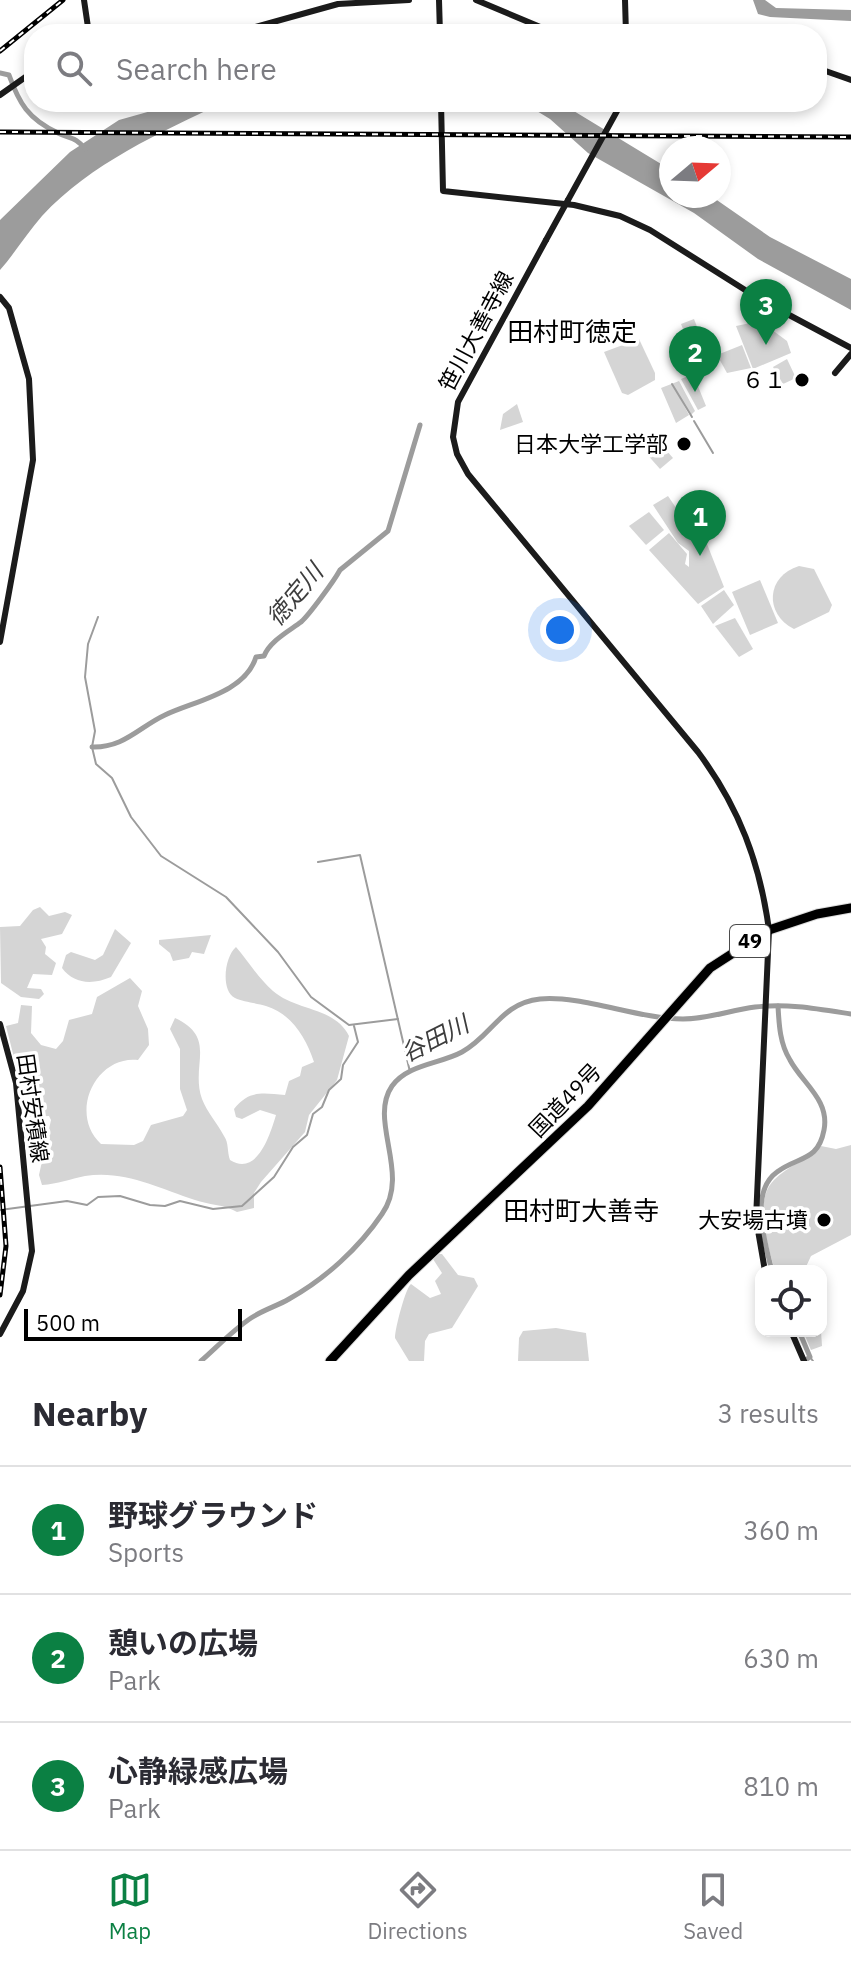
<!DOCTYPE html>
<html lang="en">
<head>
<meta charset="utf-8">
<style>
  :root { --surface:#fff; --page:#f2f2f3; --text:#2b2b33; --muted:#7c7c81; --line:#e1e1e2; --accent:#0b8043 }
  body { margin:0; font-family:"IBM Plex Sans","Noto Sans JP",sans-serif; background:var(--page); color:var(--text) }
  .controls { position:absolute; right:24px; bottom:24px; display:grid; overflow:hidden; border-radius:16px; box-shadow:0 4px 12px #0003 }
  .controls button { width:72px; height:72px; display:grid; place-items:center; padding:0; border:0; border-bottom:2px solid var(--line); background:var(--surface); color:var(--text); font:40px sans-serif }
  .compass { position:absolute; left:659px; top:136px; width:72px; height:72px; border-radius:50%; background:var(--surface); box-shadow:0 4px 12px #0003; rotate:71deg }
  .scale { position:absolute; left:24px; bottom:20px; width:218px; box-sizing:border-box; padding-left:8px; border:4px solid #000; border-top:0; font-size:22px; line-height:28px; white-space:nowrap; color:#000; -webkit-text-stroke:6px #fff; paint-order:stroke }
  .you { position:absolute; left:560px; top:630px; width:28px; height:28px; margin:-20px; border:6px solid #fff; border-radius:50%; background:#1a73e8; box-shadow:0 0 0 12px #1a73e833 }
  .badge { display:grid; place-items:center; width:52px; height:52px; border-radius:50%; background:var(--accent); color:#fff; font-size:26px; font-weight:700 }
  .pin { position:absolute; translate:-50% -66px; filter:drop-shadow(0 2px 4px #0008) }
  .pin::after { content:''; position:absolute; top:42px; width:28px; height:24px; background:inherit; clip-path:polygon(0 0,100% 0,50% 100%) }
  .list { margin:0; padding:0; list-style:none }
  h2 { display:flex; justify-content:space-between; align-items:center; height:104px; margin:0; padding:0 32px; font-size:34px }
  h2 small { font-size:26px; font-weight:400; color:var(--muted) }
  .list li { display:grid; grid-template-columns:52px 1fr auto; gap:24px; align-items:center; box-sizing:border-box; height:128px; padding:0 32px; border-top:2px solid var(--line) }
  .list b { display:block; font-size:30px; white-space:nowrap }
  .list p { margin:0; font-size:26px; white-space:nowrap; color:var(--muted) }
  .list em { font-size:26px; font-style:normal; color:var(--muted) }
  .icon { flex:none; width:44px; height:44px; fill:none; stroke:currentColor; stroke-width:2; stroke-linecap:round; stroke-linejoin:round }
  .map { position:relative; flex:none; width:851px; height:1361px; overflow:hidden }
  .search { position:absolute; background:var(--surface); box-shadow:0 4px 12px #0003; left:24px; right:24px; top:24px; height:88px; display:flex; align-items:center; gap:20px; box-sizing:border-box; padding:0 28px; border-radius:32px; color:var(--muted); font-size:30px }
  .sheet { height:488px; background:var(--surface) }
  nav { display:flex; justify-content:space-around; align-items:center; box-sizing:border-box; height:112px; border-top:2px solid var(--line); background:var(--surface); font-size:22px; color:var(--muted) }
  nav a { display:grid; justify-items:center; gap:4px }
  nav .on { color:var(--accent) }
  .map>svg:first-child { display:block }
  .green { fill:#d5d5d5 }
  .water { fill:#9c9c9c }
  .lines { fill:none; stroke-linecap:round; stroke-linejoin:round }
  .stream { stroke:#9c9c9c; stroke-width:2 }
  .river { stroke:#9c9c9c; stroke-width:5 }
  .highway-casing { stroke:#dbdbdb; stroke-width:11 }
  .secondary { stroke:#1b1b1b; stroke-width:6 }
  .highway { stroke:#000; stroke-width:9 }
  .rail-casing { stroke:#000; stroke-width:5 }
  .rail { stroke:#fff; stroke-width:2; stroke-dasharray:6; stroke-linecap:butt }
  .secondary-bridge { stroke:#1b1b1b; stroke-width:6 }
  .poi-dot { fill:#000; stroke:#fff; stroke-width:3 }
  .labels { text-anchor:middle; stroke-width:7; stroke-linejoin:round; paint-order:stroke }
  .shield { fill:#fff; stroke:#4c4c4c; stroke-width:2 }
  .shield-label { font-size:20px; font-weight:bold; fill:#000 }
  .street-label { font-size:22px; fill:#000; stroke:#fff }
  .poi-label { font-size:22px; fill:#000; stroke:#fff; text-anchor:end }
  .water-label { font-size:24px; font-style:italic; fill:#3d3d3d; stroke:#fff }
  .quarter-label { font-size:26px; fill:#000; stroke:#fff }
</style>
</head>
<body>
<div class="map">
<svg width="851" height="1361" viewBox="0 0 851 1361">
  <rect width="100%" height="100%" fill="#fff"/>
  <g class="green">
    <path d="M 694,319 L 706,350 L 694,356 L 681,324 Z"/>
    <path d="M 760,321 L 787,341 L 791,353 L 753,369 L 736,326 Z"/>
    <path d="M 639,339 L 655,373 L 655,380 L 628,395 L 622,393 L 604,352 Z"/>
    <path d="M 742,345 L 751,368 L 727,373 L 717,355 Z"/>
    <path d="M 787,359 L 796,378 L 783,384 L 773,367 Z"/>
    <path d="M 693,374 L 706,406 L 698,410 L 681,379 Z"/>
    <path d="M 679,381 L 695,411 L 691,415 L 674,387 L 689,415 L 676,423 L 661,388 Z"/>
    <path d="M 517,404 L 523,422 L 500,430 L 503,414 Z"/>
    <path d="M 658,441 L 673,458 L 660,469 L 645,452 Z"/>
    <path d="M 668,496 L 693,533 L 707,544 L 724,587 L 698,604 L 649,550 L 669,533 L 687,554 L 685,564 L 689,567 L 689,551 L 678,543 L 653,505 Z"/>
    <path d="M 649,512 L 664,530 L 646,545 L 629,526 Z"/>
    <path d="M 799,566 L 814,569 L 832,605 L 829,612 L 794,629 C 764,614 766,576 799,566 Z"/>
    <path d="M 760,580 L 778,623 L 750,635 L 732,592 Z"/>
    <path d="M 724,590 L 734,605 L 713,624 L 701,606 Z"/>
    <path d="M 735,618 L 753,649 L 739,657 L 715,626 Z"/>
    <path d="M 40,907 L 49,916 L 65,912 L 72,915 L 62,934 L 41,939 L 46,947 L 45,954 L 56,963 L 52,975 L 33,974 L 27,988 L 41,989 L 44,994 L 39,999 L 21,997 L 1,983 L 0,927 L 20,926 L 33,910 Z"/>
    <path d="M 115,929 L 131,943 L 111,977 C 92,985 74,984 62,968 L 66,955 L 71,952 L 95,960 L 103,955 Z"/>
    <path d="M 211,935 L 204,954 L 192,952 L 189,958 L 173,961 L 170,953 L 159,944 L 159,940 Z"/>
    <path d="M 236,947 C 248,961 259,979 273,991 C 296,1011 335,1007 349,1036 L 337,1080 L 309,1115 L 305,1132 L 261,1182 L 254,1193 L 254,1208 L 237,1212 C 224,1204 208,1205 195,1200 C 158,1188 125,1170 85,1176 C 70,1179 58,1184 42,1185 L 39,1175 L 51,1120 L 49,1116 L 29,1117 L 6,1026 L 18,1023 L 21,1005 L 32,1006 L 31,1033 L 41,1045 L 56,1049 L 63,1041 L 69,1020 L 92,1014 L 97,997 L 130,978 L 142,991 L 138,1006 L 148,1029 L 149,1045 L 138,1060 C 96,1055 68,1113 101,1144 L 134,1145 L 143,1141 L 151,1125 L 183,1116 L 187,1110 L 180,1089 L 180,1049 L 170,1029 L 175,1018 C 218,1038 190,1065 202,1099 C 207,1112 217,1123 224,1136 C 229,1143 227,1152 230,1160 C 257,1177 270,1135 276,1115 L 260,1110 L 242,1119 L 236,1117 L 234,1109 C 249,1090 262,1093 285,1095 L 289,1081 L 300,1076 L 302,1067 L 314,1062 C 306,1038 292,1014 266,1006 C 257,1003 243,1002 235,998 C 220,990 225,956 236,947 Z"/>
    <path d="M 851,1145 L 851,1235 L 811,1256 L 804,1271 L 775,1271 C 768,1245 753,1201 774,1180 C 787,1167 807,1158 821,1146 L 836,1149 Z"/>
    <path d="M 437,1254 L 442,1254 L 458,1275 L 474,1278 L 478,1286 L 452,1328 L 429,1334 L 425,1341 L 424,1361 L 409,1361 L 395,1338 C 395,1328 406,1287 411,1284 L 430,1298 L 441,1294 L 435,1281 L 442,1273 L 433,1259 Z"/>
    <path d="M 556,1328 L 586,1333 L 589,1361 L 518,1361 L 519,1338 L 523,1331 Z"/>
    <path d="M 803,1331 L 821,1331 L 822,1346 L 811,1350 Z"/>
  </g>
  <g class="water">
    <path d="M 753,0 L 765,0 L 776,8 L 851,10 L 851,21 L 770,17 L 758,14 Z"/>
    <path d="M 183,102 L 224,102 C 160,133 91,163 42,216 C 27,233 15,253 0,270 L 0,220 L 70,152 L 119,120 Z"/>
    <path d="M 522,102 L 559,102 L 671,170 L 671,196 L 711,196 L 770,237 L 851,279 L 851,310 L 758,259 L 694,213 L 588,153 L 550,119 Z"/>
  </g>
  <g class="lines">
    <g class="stream">
      <path d="M 672,384 L 692,417"/>
      <path d="M 694,421 L 713,453"/>
      <path d="M 98,617 L 88,644 L 85,677 L 95,731 L 92,747 L 96,764 L 112,778 L 131,817 L 161,856 L 226,897 L 278,952 L 311,997 L 349,1025 L 398,1019"/>
      <path d="M 318,862 L 360,855 L 410,1072"/>
      <path d="M 0,1210 L 67,1201 L 87,1205 L 98,1197 L 120,1196 L 150,1205 L 165,1206 L 180,1201 L 213,1209 L 242,1206 L 274,1177 L 293,1147 L 307,1135 L 313,1114 L 322,1107 L 329,1090 L 341,1079 L 343,1065 L 358,1042 L 354,1026"/>
      <path d="M 810,1357 L 813,1361"/>
    </g>
    <g class="river">
      <path d="M 0,73 L 9,75 C 19,103 28,119 58,133 C 70,139 76,137 85,149"/>
      <path d="M 92,747 C 124,748 139,727 165,715 C 194,701 245,693 256,657 L 264,656 C 270,641 289,631 301,622 C 309,615 334,581 340,570 L 388,531 L 420,425"/>
      <path d="M 772,1271 C 765,1243 749,1192 777,1172 C 798,1156 818,1162 824,1130 C 830,1100 802,1083 790,1060 C 780,1044 779,1025 778,1006"/>
      <path d="M 799,1331 L 810,1357 L 804,1361"/>
      <path d="M 201,1361 C 217,1347 233,1330 251,1318 C 263,1310 277,1306 289,1299 C 325,1279 359,1248 382,1214 C 411,1173 368,1121 392,1086 C 408,1064 440,1064 462,1052 C 492,1036 501,1003 540,999 C 581,995 639,1019 683,1019 C 708,1019 731,1010 755,1007 C 787,1003 819,1009 851,1014"/>
    </g>
    <defs>
      <path id="highway" d="M 330,1361 L 409,1275 L 588,1106 L 710,968 L 769,930 L 817,914 L 851,908"/>
    </defs>
    <use href="#highway" class="highway-casing"/>
    <g class="secondary">
      <path d="M 84,0 L 89,34"/>
      <path d="M 439,0 L 440,34"/>
      <path d="M 476,0 L 557,34"/>
      <path d="M 625,0 L 626,34"/>
      <path d="M 165,34 L 222,34"/>
      <path d="M 230,34 L 338,4 L 409,0"/>
      <path d="M 817,68 L 851,80"/>
      <path d="M 0,95 L 34,71"/>
      <path d="M 441,102 L 443,191 L 574,205 L 620,216 L 650,230 L 761,300 L 851,348"/>
      <path d="M 568,200 L 622,102"/>
      <path d="M 546,240 L 458,402 L 453,437 L 457,454 L 468,474 L 698,752 C 739,807 760,863 769,930 L 756,1219 L 765,1271"/>
      <path d="M 0,297 L 9,308 L 29,379 L 33,460 L 0,642"/>
      <path d="M 835,373 L 851,354"/>
      <path d="M 0,1024 L 16,1083 L 32,1251 L 23,1291 L 0,1334"/>
      <path d="M 791,1331 L 804,1361"/>
    </g>
    <use href="#highway" class="highway"/>
    <defs>
      <g id="rail">
        <path d="M 0,51 L 63,0"/>
        <path d="M 0,132 L 851,137"/>
        <path d="M 0,1167 L 6,1246 L 0,1295"/>
      </g>
    </defs>
    <use href="#rail" class="rail-casing"/>
    <use href="#rail" class="rail"/>
    <path class="secondary-bridge" d="M 546,240 L 568,200"/>
  </g>
  <g class="poi-dot">
    <circle cx="802" cy="380" r="8"/>
    <circle cx="684" cy="444" r="8"/>
    <circle cx="824" cy="1220" r="8"/>
  </g>
  <g class="labels">
    <rect class="shield" x="730" y="925" width="40" height="32" rx="6"/>
    <g class="shield-label">
      <text x="750" y="948">49</text>
    </g>
    <g class="street-label">
      <text transform="translate(476 331) rotate(-62)" y="8">笹川大善寺線</text>
      <text transform="translate(565 1100) rotate(-46)" y="8">国道49号</text>
      <text transform="translate(33 1108) rotate(82)" y="8">田村安積線</text>
    </g>
    <g class="poi-label">
      <text x="786" y="388">６１</text>
      <text x="668" y="452">日本大学工学部</text>
      <text x="808" y="1228">大安場古墳</text>
    </g>
    <g class="water-label">
      <text transform="translate(295 595) rotate(-50)" y="8">徳定川</text>
      <text transform="translate(435 1039) rotate(-27)" y="8">谷田川</text>
    </g>
    <g class="quarter-label">
      <text x="572" y="341">田村町徳定</text>
      <text x="581" y="1220">田村町大善寺</text>
    </g>
  </g>
</svg>
<div class="controls">
<button><svg class="icon" aria-label="locate" viewBox="0 0 24 24"><circle cx="12" cy="12" r="6"/><path d="M12 2v4M12 18v4M2 12h4M18 12h4"/></svg></button>
</div>
<svg class="compass" viewBox="-18 -18 36 36"><path d="M0-13l5 13h-10z" fill="#e53935"/><path d="M0 13l5-13h-10z" fill="#7c7c81"/></svg>
<div class="scale">500 m</div>
<div class="you"></div>
<div class="pin badge" style="left:700px;top:556px">1</div>
<div class="pin badge" style="left:695px;top:392px">2</div>
<div class="pin badge" style="left:766px;top:345px">3</div>
<div class="search"><svg class="icon" aria-label="search" viewBox="0 0 24 24"><circle cx="10" cy="10" r="6"/><path d="M15 15l6 6"/></svg>Search here</div>
</div>
<section class="sheet">
<h2>Nearby<small>3 results</small></h2>
<ul class="list">
<li><span class="badge">1</span><div><b>野球グラウンド</b><p>Sports</p></div><em>360 m</em></li>
<li><span class="badge">2</span><div><b>憩いの広場</b><p>Park</p></div><em>630 m</em></li>
<li><span class="badge">3</span><div><b>心静緑感広場</b><p>Park</p></div><em>810 m</em></li>
</ul>
</section>
<nav>
<a class="on"><svg class="icon" aria-label="map" viewBox="0 0 24 24"><path d="M3 6l6-2 6 2 6-2v14l-6 2-6-2-6 2zM9 4v14M15 6v14"/></svg>Map</a>
<a><svg class="icon" aria-label="directions" viewBox="0 0 24 24"><path d="M12 3l9 9-9 9-9-9zM9 14v-3h6M13 9l2 2-2 2"/></svg>Directions</a>
<a><svg class="icon" aria-label="saved" viewBox="0 0 24 24"><path d="M7 4h10v16l-5-4-5 4z"/></svg>Saved</a>
</nav>
</body>
</html>
